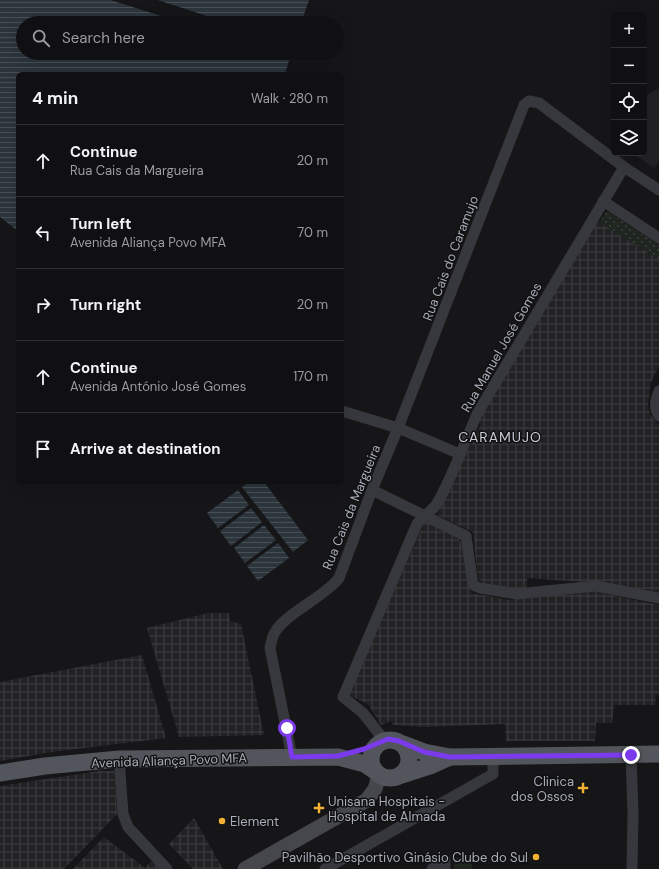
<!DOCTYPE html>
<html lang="en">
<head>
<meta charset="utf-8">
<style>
  :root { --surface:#101012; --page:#1e1e20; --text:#f1f3f6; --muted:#9c9d9f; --line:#303032 }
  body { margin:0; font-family:"DM Sans",sans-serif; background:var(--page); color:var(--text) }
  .controls { position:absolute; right:12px; top:12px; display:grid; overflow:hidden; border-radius:6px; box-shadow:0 4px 16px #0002 }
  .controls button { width:36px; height:36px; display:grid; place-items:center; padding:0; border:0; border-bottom:1px solid var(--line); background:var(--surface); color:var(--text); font:20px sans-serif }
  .stop { position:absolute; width:12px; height:12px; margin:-9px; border:3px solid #7c3aed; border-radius:50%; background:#fff }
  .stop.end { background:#7c3aed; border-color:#fff; box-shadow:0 1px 4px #0008 }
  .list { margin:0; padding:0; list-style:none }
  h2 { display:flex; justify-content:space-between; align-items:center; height:52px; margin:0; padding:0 16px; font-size:17px }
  h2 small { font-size:13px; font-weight:400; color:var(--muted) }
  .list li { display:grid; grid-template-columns:26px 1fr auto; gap:12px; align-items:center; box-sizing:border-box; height:72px; padding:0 16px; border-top:1px solid var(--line) }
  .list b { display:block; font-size:15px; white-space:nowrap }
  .list p { margin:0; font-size:13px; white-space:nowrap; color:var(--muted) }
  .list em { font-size:13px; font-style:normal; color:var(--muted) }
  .icon { flex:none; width:22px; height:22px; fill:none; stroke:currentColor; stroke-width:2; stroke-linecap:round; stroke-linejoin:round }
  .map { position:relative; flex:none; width:659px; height:869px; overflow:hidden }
  .search { position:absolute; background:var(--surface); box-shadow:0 4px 16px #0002; left:16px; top:16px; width:328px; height:44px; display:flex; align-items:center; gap:10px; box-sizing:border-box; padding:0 14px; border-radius:22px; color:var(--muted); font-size:15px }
  .panel { position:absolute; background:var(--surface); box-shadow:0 4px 16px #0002; left:16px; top:72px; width:328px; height:412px; border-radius:6px }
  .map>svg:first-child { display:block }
  .built { fill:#222225 }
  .industrial { fill:url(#industrial-grid) }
  .grass { fill:url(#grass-dots) }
  .garden { fill:#1e261f }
  .water { fill:url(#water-rules) }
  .pier { fill:#161618 }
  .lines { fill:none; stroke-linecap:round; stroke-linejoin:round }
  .street { stroke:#37383d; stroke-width:11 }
  .secondary { stroke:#45474d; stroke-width:15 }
  .primary { stroke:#53555c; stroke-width:17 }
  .route { stroke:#7c3aed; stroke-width:5 }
  .poi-dot { fill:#f2b134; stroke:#111113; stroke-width:1.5 }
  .labels { text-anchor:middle; stroke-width:3; stroke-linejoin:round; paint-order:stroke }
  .street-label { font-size:13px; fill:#a8adb8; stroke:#111113 }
  .poi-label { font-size:13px; fill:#a8adb8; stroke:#111113; text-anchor:end }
  .neighbourhood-label { font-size:14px; letter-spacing:1px; fill:#c9ccd4; stroke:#111113 }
</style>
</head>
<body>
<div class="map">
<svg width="659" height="869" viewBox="0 0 659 869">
  <defs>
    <pattern id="industrial-grid" width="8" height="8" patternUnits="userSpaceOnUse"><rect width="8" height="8" fill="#222225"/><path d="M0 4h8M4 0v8" fill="none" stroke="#3f3f43"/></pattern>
    <pattern id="grass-dots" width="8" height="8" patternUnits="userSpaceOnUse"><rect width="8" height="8" fill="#1e261f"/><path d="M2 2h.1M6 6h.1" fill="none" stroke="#3c433d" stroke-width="1.8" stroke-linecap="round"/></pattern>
    <pattern id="water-rules" width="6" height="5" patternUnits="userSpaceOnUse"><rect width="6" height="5" fill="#2c353c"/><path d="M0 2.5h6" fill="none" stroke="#485056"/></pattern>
  </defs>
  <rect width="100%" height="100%" fill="#161618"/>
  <path class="built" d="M 659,88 L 659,161 L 654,168 L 632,153 L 644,153 L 644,99 L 645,96 Z"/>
  <g class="industrial">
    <path d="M 597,221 L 659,259 L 659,366 L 651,382 L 648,405 L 650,414 L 659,426 L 659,592 L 599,583 L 527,578 L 527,589 L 507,589 L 484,584 L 478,578 L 473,532 L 437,515 L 480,426 L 480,416 Z"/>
    <path d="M 425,521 L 454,532 L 459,539 L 464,548 L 471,593 L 510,600 L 591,591 L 659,605 L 659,695 L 655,695 L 656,705 L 614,705 L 612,723 L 596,723 L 595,741 L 506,741 L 505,724 L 424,727 L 393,725 L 391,721 L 381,725 L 368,704 L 349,695 Z"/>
    <path d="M 208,613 L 229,613 L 230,621 L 241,624 L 264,735 L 179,737 L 147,628 Z"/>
    <path d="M 142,655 L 166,738 L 52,752 L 0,761 L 0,682 Z"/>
    <path d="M 99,771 L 114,771 L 117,814 L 64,869 L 0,869 L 0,786 Z"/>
    <path d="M 194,818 L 215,855 L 223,869 L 193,869 L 169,844 Z"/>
    <path d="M 104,837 L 145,868 L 153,859 L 163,869 L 73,869 Z"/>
  </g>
  <path class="grass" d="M 607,211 L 659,245 L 659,259 L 599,222 Z"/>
  <rect class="garden" x="454" y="858" width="18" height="11"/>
  <g class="water">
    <path d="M 0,0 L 111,0 L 183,23 L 23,23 L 23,53 L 276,53 L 290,57 L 285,74 L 18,74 L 18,231 L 0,217 Z"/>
    <path d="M 157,0 L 309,0 L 301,23 L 228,23 Z"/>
    <path d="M 249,482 L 264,482 L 308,540 L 293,552 L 242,487 Z"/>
    <path d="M 238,490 L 249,505 L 218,528 L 207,513 Z"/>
    <path d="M 251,508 L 262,522 L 231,546 L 220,531 Z"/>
    <path d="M 264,525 L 276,540 L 245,563 L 234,548 Z"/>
    <path d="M 278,543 L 289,558 L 258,581 L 247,566 Z"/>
  </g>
  <g class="pier">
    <path d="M 111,0 L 118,0 L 183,21 L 185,23 Z"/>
    <path d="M 155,0 L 157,0 L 228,23 L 222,23 L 156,2 Z"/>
  </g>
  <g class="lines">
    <g class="street">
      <path d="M 603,201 L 659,238"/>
      <path d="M 659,391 C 656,400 653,407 659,416"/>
      <path d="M 342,411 L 398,428 L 460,454"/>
      <path d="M 372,490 L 466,536 L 473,585 L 480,588 L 517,594 L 595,586 L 659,598"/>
      <path d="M 384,740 L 363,713 L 343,697 L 417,524 C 423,516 433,511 438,502 C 453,474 465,443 477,414 L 624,167"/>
      <path d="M 631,755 L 633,813 L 632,869"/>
      <path d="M 292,757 L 270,648 C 271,644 272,639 273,636 C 281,615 324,598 339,578 L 372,490 L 398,428 L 524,105 L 529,101 L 539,103 L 624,167 L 659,190"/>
      <path d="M 119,759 L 123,814 L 128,827 L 167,869"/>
      <path d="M 325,869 L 493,774 L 493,762 L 490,756"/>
      <path d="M 432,869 L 445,860 L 445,869"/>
    </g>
    <path class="secondary" d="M 245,869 L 367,800 L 375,789 L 379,775"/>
    <g class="primary">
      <circle cx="390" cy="759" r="19"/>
      <path d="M 403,744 L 424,752 L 450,757 L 659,754"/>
      <path d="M 0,773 L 45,766 L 119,759 L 338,757 L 365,764 L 375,771"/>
      <path d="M 399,776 L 430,766 L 450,757"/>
    </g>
  </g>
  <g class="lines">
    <path class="route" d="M 287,728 L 292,757 L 338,756 L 364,749 L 388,739 L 399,741 L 424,752 L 450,757 L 631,755"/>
  </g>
  <g class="poi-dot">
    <path d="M581 782h4v4h4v4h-4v4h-4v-4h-4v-4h4z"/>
    <path d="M317 802h4v4h4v4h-4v4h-4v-4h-4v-4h4z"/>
    <circle cx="222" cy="821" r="4"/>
    <circle cx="536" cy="857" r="4"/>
  </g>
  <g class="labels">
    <g class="street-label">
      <text transform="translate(450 258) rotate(-69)" y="5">Rua Cais do Caramujo</text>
      <text transform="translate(501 347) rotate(-60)" y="5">Rua Manuel José Gomes</text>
      <text transform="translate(351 507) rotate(-68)" y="5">Rua Cais da Margueira</text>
      <text transform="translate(169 760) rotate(-2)" y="5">Avenida Aliança Povo MFA</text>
    </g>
    <g class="poi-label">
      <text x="574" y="786">Clinica<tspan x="574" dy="15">dos Ossos</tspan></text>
      <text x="328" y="806" text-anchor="start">Unisana Hospitais -<tspan x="328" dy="15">Hospital de Almada</tspan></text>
      <text x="230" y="826" text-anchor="start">Element</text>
      <text x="528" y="862">Pavilhão Desportivo Ginásio Clube do Sul</text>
    </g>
    <g class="neighbourhood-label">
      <text x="500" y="442">CARAMUJO</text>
    </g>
  </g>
</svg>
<div class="controls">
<button>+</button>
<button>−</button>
<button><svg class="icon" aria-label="locate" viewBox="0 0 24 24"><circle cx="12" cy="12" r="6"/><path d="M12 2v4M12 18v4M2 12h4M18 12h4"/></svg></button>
<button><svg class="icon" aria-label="layers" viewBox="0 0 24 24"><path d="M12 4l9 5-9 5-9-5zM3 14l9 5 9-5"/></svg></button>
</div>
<div class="stop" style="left:287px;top:728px"></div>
<div class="stop end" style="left:631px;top:755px"></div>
<div class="search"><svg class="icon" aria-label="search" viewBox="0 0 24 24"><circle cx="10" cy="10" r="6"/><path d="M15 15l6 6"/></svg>Search here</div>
<section class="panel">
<h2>4 min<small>Walk · 280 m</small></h2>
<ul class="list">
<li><svg class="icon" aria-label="ahead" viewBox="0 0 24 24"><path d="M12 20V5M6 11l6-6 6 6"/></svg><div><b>Continue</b><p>Rua Cais da Margueira</p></div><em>20 m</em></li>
<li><svg class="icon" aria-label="left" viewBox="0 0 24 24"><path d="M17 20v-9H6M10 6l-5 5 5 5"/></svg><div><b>Turn left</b><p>Avenida Aliança Povo MFA</p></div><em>70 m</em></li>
<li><svg class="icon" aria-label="right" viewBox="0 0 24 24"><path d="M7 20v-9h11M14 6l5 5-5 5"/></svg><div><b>Turn right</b></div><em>20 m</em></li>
<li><svg class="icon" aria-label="ahead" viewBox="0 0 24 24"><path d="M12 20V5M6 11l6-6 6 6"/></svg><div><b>Continue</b><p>Avenida António José Gomes</p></div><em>170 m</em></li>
<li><svg class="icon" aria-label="arrive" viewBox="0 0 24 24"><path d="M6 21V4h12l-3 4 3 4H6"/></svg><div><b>Arrive at destination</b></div></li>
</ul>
</section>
</div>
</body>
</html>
